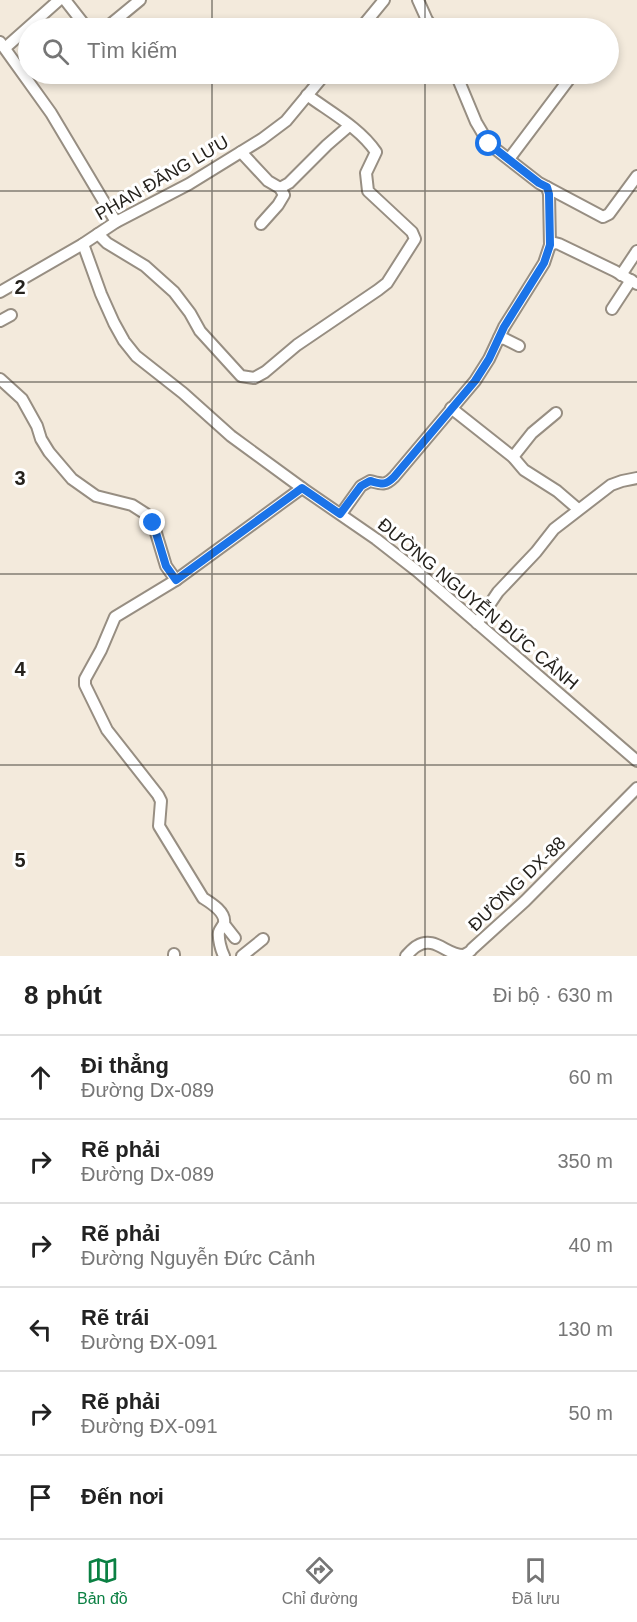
<!DOCTYPE html>
<html lang="vi">
<head>
<meta charset="utf-8">
<style>
  :root { --surface:#fff; --page:#f2f2f2; --text:#222; --muted:#767676; --line:#e0e0e0; --accent:#0b8043 }
  body { margin:0; font-family:Helvetica,sans-serif; background:var(--page); color:var(--text) }
  .stop { position:absolute; width:18px; height:18px; margin:-14px; border:4px solid #1a73e8; border-radius:50%; background:#fff }
  .stop.end { background:#1a73e8; border-color:#fff; box-shadow:0 2px 6px #0008 }
  .list { margin:0; padding:0; list-style:none }
  h2 { display:flex; justify-content:space-between; align-items:center; height:78px; margin:0; padding:0 24px; font-size:26px }
  h2 small { font-size:20px; font-weight:400; color:var(--muted) }
  .list li { display:grid; grid-template-columns:39px 1fr auto; gap:18px; align-items:center; box-sizing:border-box; height:84px; padding:0 24px; border-top:2px solid var(--line) }
  .list b { display:block; font-size:22px; white-space:nowrap }
  .list p { margin:0; font-size:20px; white-space:nowrap; color:var(--muted) }
  .list em { font-size:20px; font-style:normal; color:var(--muted) }
  .icon { flex:none; width:33px; height:33px; fill:none; stroke:currentColor; stroke-width:2; stroke-linecap:round; stroke-linejoin:round }
  .map { position:relative; flex:none; width:637px; height:956px; overflow:hidden }
  .search { position:absolute; background:var(--surface); box-shadow:0 3px 9px #0003; left:18px; right:18px; top:18px; height:66px; display:flex; align-items:center; gap:15px; box-sizing:border-box; padding:0 21px; border-radius:33px; color:var(--muted); font-size:22px }
  .sheet { height:582px; background:var(--surface) }
  nav { display:flex; justify-content:space-around; align-items:center; box-sizing:border-box; height:84px; border-top:2px solid var(--line); background:var(--surface); font-size:16px; color:var(--muted) }
  nav a { display:grid; justify-items:center; gap:3px }
  nav .on { color:var(--accent) }
  .map>svg:first-child { display:block }
  .lines { fill:none; stroke-linecap:round; stroke-linejoin:round }
  .minor-casing { stroke:#978e82; stroke-width:14 }
  .minor { stroke:#fff; stroke-width:10 }
  .route { stroke:#1a73e8; stroke-width:8 }
  .grid { fill:none; stroke:#25221d; stroke-width:1.5; stroke-opacity:0.55 }
  .labels { text-anchor:middle; stroke-width:6; stroke-linejoin:round; paint-order:stroke }
  .street-label { font-size:18px; fill:#25221d; stroke:#fff }
  .grid-label { font-size:20px; text-anchor:middle; font-weight:bold; fill:#25221d; stroke:#fff; stroke-width:6; stroke-linejoin:round; paint-order:stroke }
</style>
</head>
<body>
<div class="map">
<svg width="637" height="956" viewBox="0 0 637 956">
  <rect width="100%" height="100%" fill="#f3eadc"/>
  <g class="lines">
    <defs>
      <g id="minor">
        <path d="M 65,0 L 87,28"/>
        <path d="M 418,0 L 427,20 L 433,28"/>
        <path d="M 106,28 L 140,0"/>
        <path d="M 361,28 L 384,0"/>
        <path d="M 0,42 L 51,113 L 116,222"/>
        <path d="M 5,48 L 59,0"/>
        <path d="M 456,74 L 476,122 L 489,144 L 539,183 L 603,217 L 609,214 L 637,176"/>
        <path d="M 241,152 L 268,181 L 280,188 L 284,195 L 278,205 L 261,224"/>
        <path d="M 509,159 L 573,74"/>
        <path d="M 280,188 L 289,183 L 327,145 L 349,126"/>
        <path d="M 98,234 L 107,243 L 145,266 L 174,292 L 190,313 L 200,331 L 241,376 L 254,378 L 265,372 L 297,345 L 378,290 L 387,283 L 415,239 L 412,232 L 368,191 L 366,173 L 376,152 C 360,128 330,112 307,95"/>
        <path d="M 83,244 L 101,294 L 114,323 L 124,341 L 136,356 L 183,393 L 231,436 L 302,488 L 376,539 L 417,571 L 637,761"/>
        <path d="M 550,245 L 555,243 L 559,244 L 615,271 L 637,284"/>
        <path d="M 621,275 L 637,251"/>
        <path d="M 0,292 L 83,244 L 116,222 L 189,184 L 262,139 L 286,121 L 325,74"/>
        <path d="M 612,309 L 631,280"/>
        <path d="M 0,321 L 11,315"/>
        <path d="M 499,338 L 505,339 L 519,346"/>
        <path d="M 0,379 L 22,399 L 37,426 L 41,439 L 49,452 L 72,479 L 96,496 L 132,505 L 146,514 L 153,523 L 166,566 L 176,580"/>
        <path d="M 451,408 L 513,457 L 524,470 L 557,491 L 578,509"/>
        <path d="M 513,457 L 532,433 L 556,413"/>
        <path d="M 341,514 L 361,486 L 370,481 C 382,484 385,486 394,477 L 475,381 L 489,359 L 504,327 L 544,263 L 550,245 L 549,194 L 547,187"/>
        <path d="M 477,623 L 498,592 L 536,552 L 554,529 L 611,485 L 622,481 L 637,478"/>
        <path d="M 224,924 L 235,938"/>
        <path d="M 174,954 L 174,956"/>
        <path d="M 224,956 C 221,950 218,939 219,932 C 220,929 223,926 224,923 C 226,912 211,903 203,898 L 159,826 L 161,801 L 158,795 L 107,730 L 85,685 L 85,679 L 101,650 L 115,617 L 176,580 L 302,488"/>
        <path d="M 242,956 L 263,939"/>
        <path d="M 406,956 C 409,953 413,948 417,946 C 435,935 447,956 464,955 C 466,954 471,951 472,949 L 525,901 L 637,788"/>
      </g>
    </defs>
    <use href="#minor" class="minor-casing"/>
    <use href="#minor" class="minor"/>
  </g>
  <g class="lines">
    <path class="route" d="M 153,523 L 166,566 L 176,580 L 302,488 L 340,514 L 361,486 L 370,481 C 382,484 385,486 394,477 L 475,381 L 489,359 L 504,327 L 544,263 L 550,245 L 549,194 L 547,187 L 539,183 L 489,144"/>
  </g>
  <path class="grid" d="M 212,0 L 212,28M 425,0 L 425,28M 212,74 L 212,956M 425,74 L 425,956M 0,191 L 637,191M 0,382 L 637,382M 0,574 L 637,574M 0,765 L 637,765"/>
  <g class="labels">
    <g class="street-label">
      <text transform="translate(162 178) rotate(-30)" y="6">PHAN ĐĂNG LƯU</text>
      <text transform="translate(478 604) rotate(40)" y="6">ĐƯỜNG NGUYỄN ĐỨC CẢNH</text>
      <text transform="translate(517 884) rotate(-44)" y="6">ĐƯỜNG DX-88</text>
    </g>
  </g>
  <g class="grid-label">
    <text x="20" y="294">2</text>
    <text x="20" y="485">3</text>
    <text x="20" y="676">4</text>
    <text x="20" y="867">5</text>
  </g>
</svg>
<div class="stop" style="left:489px;top:144px"></div>
<div class="stop end" style="left:153px;top:523px"></div>
<div class="search"><svg class="icon" aria-label="search" viewBox="0 0 24 24"><circle cx="10" cy="10" r="6"/><path d="M15 15l6 6"/></svg>Tìm kiếm</div>
</div>
<section class="sheet">
<h2>8 phút<small>Đi bộ · 630 m</small></h2>
<ul class="list">
<li><svg class="icon" aria-label="ahead" viewBox="0 0 24 24"><path d="M12 20V5M6 11l6-6 6 6"/></svg><div><b>Đi thẳng</b><p>Đường Dx-089</p></div><em>60 m</em></li>
<li><svg class="icon" aria-label="right" viewBox="0 0 24 24"><path d="M7 20v-9h11M14 6l5 5-5 5"/></svg><div><b>Rẽ phải</b><p>Đường Dx-089</p></div><em>350 m</em></li>
<li><svg class="icon" aria-label="right" viewBox="0 0 24 24"><path d="M7 20v-9h11M14 6l5 5-5 5"/></svg><div><b>Rẽ phải</b><p>Đường Nguyễn Đức Cảnh</p></div><em>40 m</em></li>
<li><svg class="icon" aria-label="left" viewBox="0 0 24 24"><path d="M17 20v-9H6M10 6l-5 5 5 5"/></svg><div><b>Rẽ trái</b><p>Đường ĐX-091</p></div><em>130 m</em></li>
<li><svg class="icon" aria-label="right" viewBox="0 0 24 24"><path d="M7 20v-9h11M14 6l5 5-5 5"/></svg><div><b>Rẽ phải</b><p>Đường ĐX-091</p></div><em>50 m</em></li>
<li><svg class="icon" aria-label="arrive" viewBox="0 0 24 24"><path d="M6 21V4h12l-3 4 3 4H6"/></svg><div><b>Đến nơi</b></div></li>
</ul>
</section>
<nav>
<a class="on"><svg class="icon" aria-label="map" viewBox="0 0 24 24"><path d="M3 6l6-2 6 2 6-2v14l-6 2-6-2-6 2zM9 4v14M15 6v14"/></svg>Bản đồ</a>
<a><svg class="icon" aria-label="directions" viewBox="0 0 24 24"><path d="M12 3l9 9-9 9-9-9zM9 14v-3h6M13 9l2 2-2 2"/></svg>Chỉ đường</a>
<a><svg class="icon" aria-label="saved" viewBox="0 0 24 24"><path d="M7 4h10v16l-5-4-5 4z"/></svg>Đã lưu</a>
</nav>
</body>
</html>
